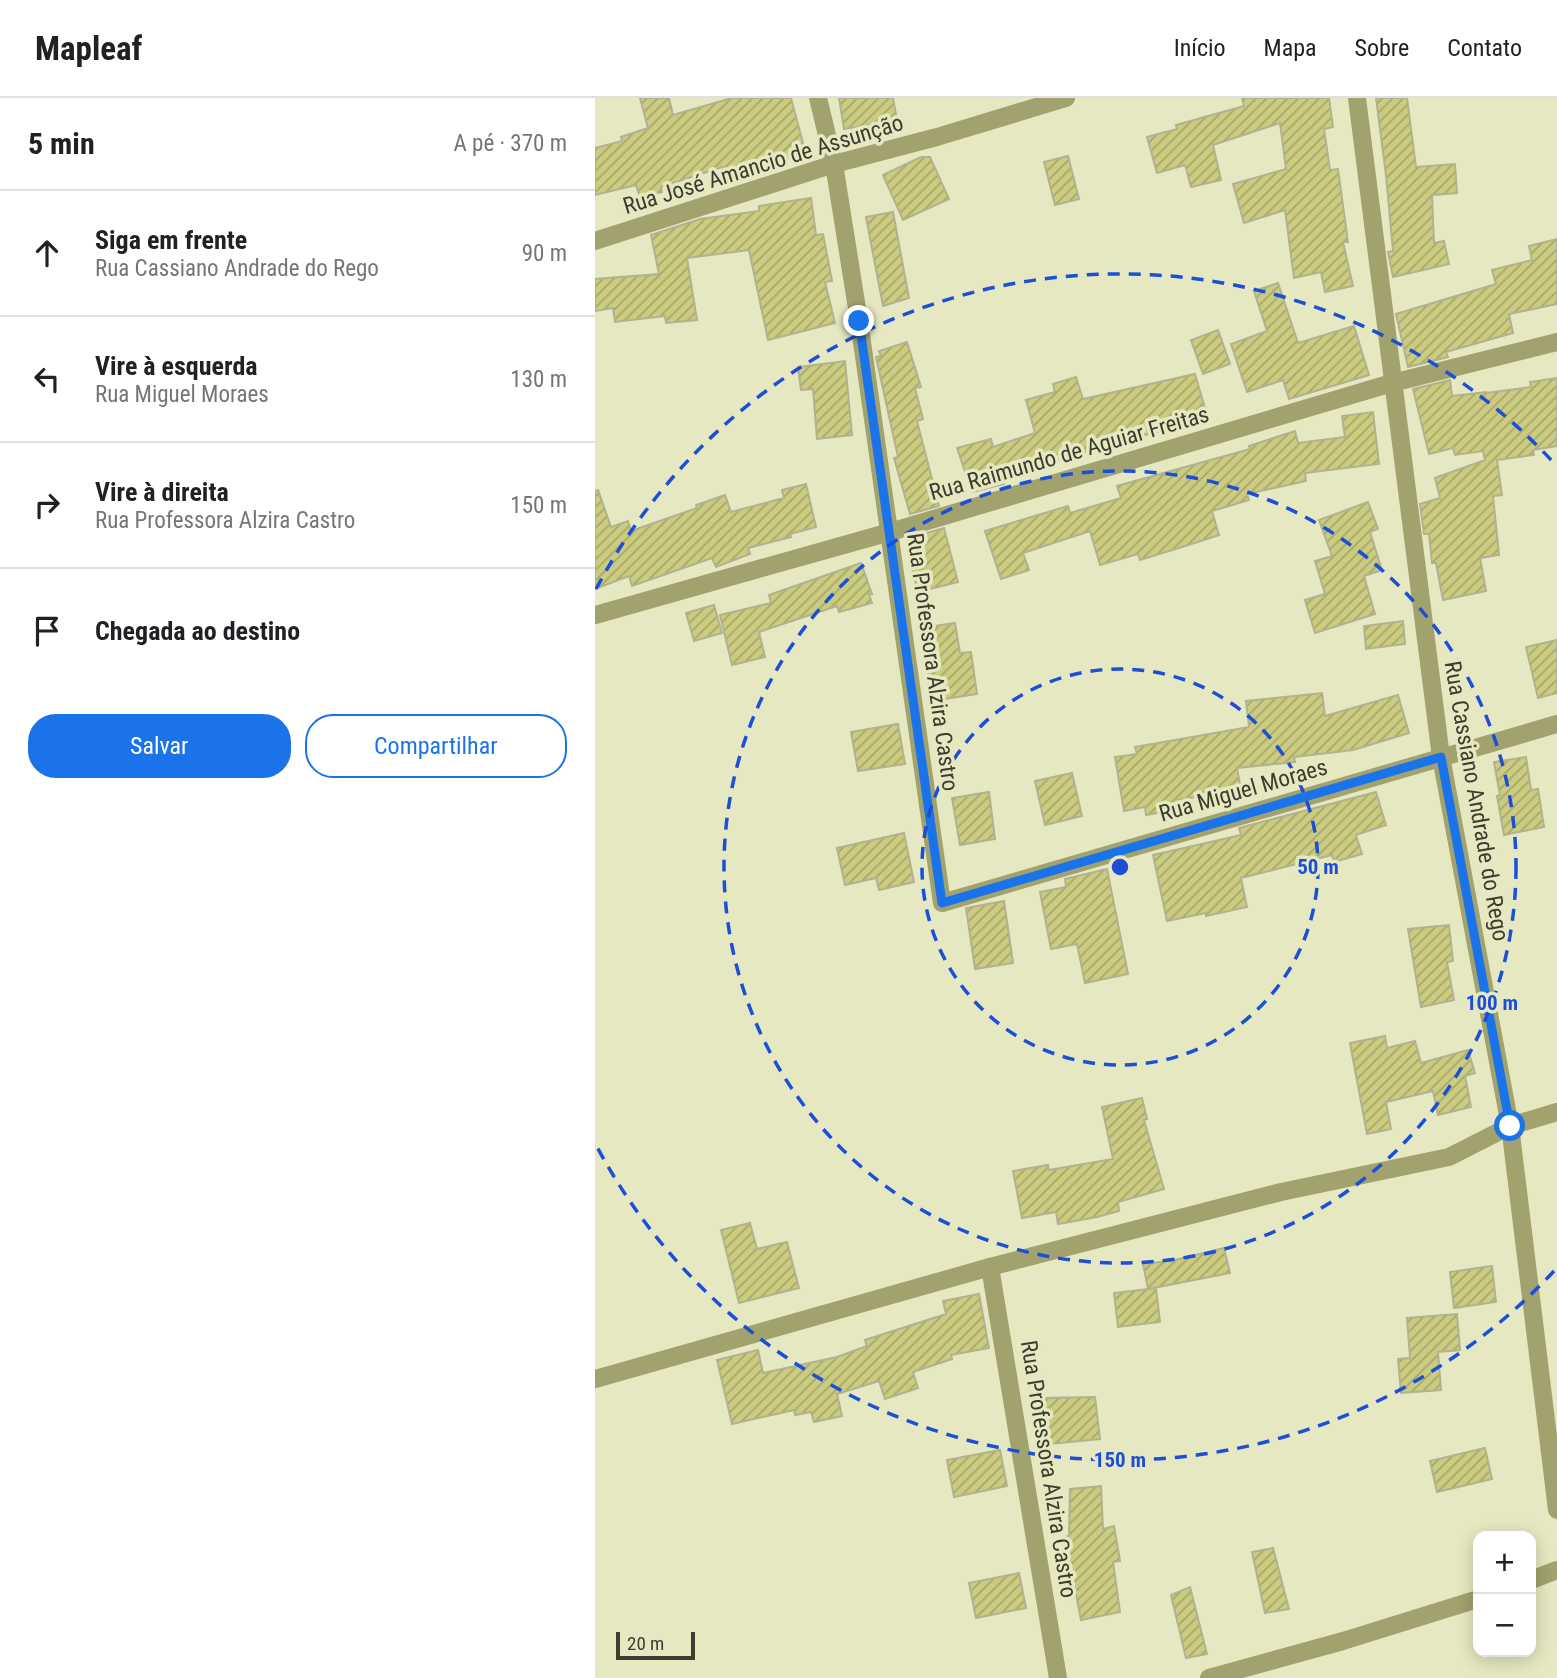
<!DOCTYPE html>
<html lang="pt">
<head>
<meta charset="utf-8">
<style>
  :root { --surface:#fff; --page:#f2f2f2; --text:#202124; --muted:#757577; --line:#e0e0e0; --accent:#1a73e8 }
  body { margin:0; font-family:"Roboto Condensed",sans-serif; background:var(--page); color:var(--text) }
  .controls { position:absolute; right:21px; bottom:21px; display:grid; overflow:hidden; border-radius:14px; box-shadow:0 4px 18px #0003 }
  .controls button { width:63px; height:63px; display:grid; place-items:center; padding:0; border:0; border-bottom:2px solid var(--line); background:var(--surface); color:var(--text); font:35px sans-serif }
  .scale { position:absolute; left:21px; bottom:18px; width:79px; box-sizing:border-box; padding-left:7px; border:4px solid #3d3d2e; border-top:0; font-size:19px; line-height:24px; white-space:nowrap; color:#3d3d2e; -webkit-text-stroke:5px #e6e8c2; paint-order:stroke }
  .stop { position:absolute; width:21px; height:21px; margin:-16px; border:5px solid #1a73e8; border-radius:50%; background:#fff }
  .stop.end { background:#1a73e8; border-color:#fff; box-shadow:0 2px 7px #0008 }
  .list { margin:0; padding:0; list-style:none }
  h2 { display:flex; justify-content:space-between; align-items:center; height:91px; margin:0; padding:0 28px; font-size:30px }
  h2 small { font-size:23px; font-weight:400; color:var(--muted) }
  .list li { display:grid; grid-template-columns:46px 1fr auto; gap:21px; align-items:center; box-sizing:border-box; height:126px; padding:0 28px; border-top:2px solid var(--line) }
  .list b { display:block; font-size:26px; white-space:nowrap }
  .list p { margin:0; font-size:23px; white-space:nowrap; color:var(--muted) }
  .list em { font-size:23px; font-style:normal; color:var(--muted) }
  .actions { display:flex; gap:14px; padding:21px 28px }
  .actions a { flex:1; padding:16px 0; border:2px solid var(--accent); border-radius:28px; text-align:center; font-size:24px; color:var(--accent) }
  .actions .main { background:var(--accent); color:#fff }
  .icon { flex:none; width:38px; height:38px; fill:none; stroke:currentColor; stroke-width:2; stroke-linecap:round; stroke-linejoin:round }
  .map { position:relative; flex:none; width:962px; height:1580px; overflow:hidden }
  header { display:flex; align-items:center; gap:42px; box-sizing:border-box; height:98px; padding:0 35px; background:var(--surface); border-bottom:2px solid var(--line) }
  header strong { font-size:33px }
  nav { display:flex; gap:38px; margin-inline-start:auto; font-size:24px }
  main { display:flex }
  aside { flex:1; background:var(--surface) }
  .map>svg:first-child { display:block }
  .building { fill:url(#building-hatch); stroke:#b1b28e; stroke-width:2 }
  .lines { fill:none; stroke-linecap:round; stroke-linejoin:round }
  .minor { stroke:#a1a26e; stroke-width:18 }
  .route { stroke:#1a73e8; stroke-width:9 }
  .ring { fill:none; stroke:#1d4ed8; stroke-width:3.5; stroke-dasharray:12 9 }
  .labels { text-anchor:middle; stroke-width:7; stroke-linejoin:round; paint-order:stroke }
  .street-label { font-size:23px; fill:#3d3d2e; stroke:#e6e8c2 }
  .centre { fill:#1d4ed8; stroke:#e6e8c2; stroke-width:3.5 }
  .ring-label { font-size:21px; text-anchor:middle; font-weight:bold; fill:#1d4ed8; stroke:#e6e8c2; stroke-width:7; stroke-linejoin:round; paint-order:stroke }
</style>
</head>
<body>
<header>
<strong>Mapleaf</strong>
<nav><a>Início</a><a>Mapa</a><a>Sobre</a><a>Contato</a></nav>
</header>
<main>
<aside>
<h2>5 min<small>A pé · 370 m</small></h2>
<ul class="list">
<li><svg class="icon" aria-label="ahead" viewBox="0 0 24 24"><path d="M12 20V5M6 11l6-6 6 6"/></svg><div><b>Siga em frente</b><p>Rua Cassiano Andrade do Rego</p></div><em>90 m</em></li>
<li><svg class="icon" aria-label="left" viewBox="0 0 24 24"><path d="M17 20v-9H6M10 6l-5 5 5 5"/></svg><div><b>Vire à esquerda</b><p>Rua Miguel Moraes</p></div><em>130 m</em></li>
<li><svg class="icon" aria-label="right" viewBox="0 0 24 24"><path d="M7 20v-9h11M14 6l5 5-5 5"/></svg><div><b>Vire à direita</b><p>Rua Professora Alzira Castro</p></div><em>150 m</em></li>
<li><svg class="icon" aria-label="arrive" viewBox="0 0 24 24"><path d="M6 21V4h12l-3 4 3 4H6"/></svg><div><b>Chegada ao destino</b></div></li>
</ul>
<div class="actions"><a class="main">Salvar</a><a>Compartilhar</a></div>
</aside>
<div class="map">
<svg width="962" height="1580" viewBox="0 0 962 1580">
  <defs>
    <pattern id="building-hatch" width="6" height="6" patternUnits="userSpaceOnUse" patternTransform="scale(1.75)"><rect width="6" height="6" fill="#cbcc80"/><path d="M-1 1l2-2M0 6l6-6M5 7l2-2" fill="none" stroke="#a6a769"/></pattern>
  </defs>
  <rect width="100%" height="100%" fill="#e6e8c2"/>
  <g class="building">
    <path d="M 45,0 L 74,0 L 78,17 L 137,0 L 196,0 L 211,56 L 130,77 L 127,69 L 66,89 L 67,94 L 45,100 L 41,87 L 0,97 L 0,50 L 27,43 L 26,39 L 53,30 Z"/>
    <path d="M 244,0 L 298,0 L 302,22 L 249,31 Z"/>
    <path d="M 647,0 L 734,0 L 738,29 L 729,31 L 735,72 L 743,71 L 753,144 L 748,144 L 758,188 L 730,194 L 726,174 L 699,180 L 690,112 L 649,125 L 638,86 L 691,71 L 685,25 L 618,47 L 626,82 L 596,89 L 590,67 L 562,75 L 552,39 L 582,31 L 581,27 L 649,8 Z"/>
    <path d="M 781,0 L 812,0 L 821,69 L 860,66 L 862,95 L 837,97 L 839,145 L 849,143 L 854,166 L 798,179 L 793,154 L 798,153 L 791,77 Z"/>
    <path d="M 473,58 L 484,101 L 460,107 L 449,64 Z"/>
    <path d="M 326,59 L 335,59 L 354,101 L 308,122 L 288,77 Z"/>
    <path d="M 216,100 L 221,137 L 228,136 L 237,183 L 230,184 L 240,225 L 173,242 L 154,152 L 92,160 L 102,222 L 71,225 L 70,218 L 20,224 L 18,210 L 0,213 L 0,181 L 64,176 L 56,137 L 105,121 L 164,113 L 164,108 Z"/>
    <path d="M 298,114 L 314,200 L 288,208 L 271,119 Z"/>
    <path d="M 962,141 L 962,206 L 914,216 L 918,235 L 851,254 L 853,259 L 813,269 L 801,216 L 901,186 L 897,172 L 937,162 L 934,148 Z"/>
    <path d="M 683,185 L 703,245 L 759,228 L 774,277 L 694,301 L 688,282 L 652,294 L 636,246 L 672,233 L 659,193 Z"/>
    <path d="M 623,232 L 635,266 L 608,276 L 596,242 Z"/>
    <path d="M 312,244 L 326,289 L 320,290 L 328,321 L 322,323 L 344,408 L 315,416 L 299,360 L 303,359 L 281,259 L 286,258 L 284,253 Z"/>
    <path d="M 250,263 L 257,337 L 222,341 L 218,291 L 206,292 L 203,269 Z"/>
    <path d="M 600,276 L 612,317 L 578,327 L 579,330 L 545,338 L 543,329 L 499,340 L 502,350 L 407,380 L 409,386 L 377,394 L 362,350 L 396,341 L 398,349 L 440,335 L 431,302 L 460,294 L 458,286 L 481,279 L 488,301 Z"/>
    <path d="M 962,280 L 962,348 L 938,352 L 939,357 L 902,362 L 907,397 L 898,398 L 904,457 L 885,460 L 891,493 L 848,502 L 841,465 L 837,465 L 834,436 L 829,436 L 825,406 L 845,400 L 840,380 L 890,362 L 888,353 L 860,357 L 858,350 L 834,356 L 818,291 L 855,282 L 857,298 L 891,294 L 891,295 L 936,289 L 935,284 Z"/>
    <path d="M 778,314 L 784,366 L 710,375 L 711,383 L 652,396 L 654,402 L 617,413 L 624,437 L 587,449 L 545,462 L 543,456 L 505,467 L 495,433 L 428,455 L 434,472 L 406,481 L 390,433 L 473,408 L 475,415 L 526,400 L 522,388 L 655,351 L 654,348 L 700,333 L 703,345 L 750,339 L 747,318 Z"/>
    <path d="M 211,386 L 221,429 L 195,436 L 196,439 L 153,450 L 155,456 L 121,469 L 117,460 L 37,488 L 34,478 L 0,491 L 0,393 L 3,392 L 16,429 L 33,423 L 36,433 L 102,410 L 101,407 L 130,397 L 136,414 L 189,400 L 187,392 Z"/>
    <path d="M 773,404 L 783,431 L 775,434 L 787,472 L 769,478 L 780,516 L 720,535 L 710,502 L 730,496 L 720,463 L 737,458 L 724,422 Z"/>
    <path d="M 349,430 L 363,484 L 323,494 L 312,452 L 324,448 L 321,438 Z"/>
    <path d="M 266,465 L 277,496 L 274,496 L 277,505 L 244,514 L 242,508 L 164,534 L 170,559 L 137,567 L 125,517 L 176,505 L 174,497 Z"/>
    <path d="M 119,507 L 127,535 L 99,543 L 91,515 Z"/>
    <path d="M 808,523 L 810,546 L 771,551 L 769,528 Z"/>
    <path d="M 360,525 L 365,555 L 376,554 L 382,596 L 337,603 L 326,530 Z"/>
    <path d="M 962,542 L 962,595 L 943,600 L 931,549 Z"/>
    <path d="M 727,595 L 730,618 L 803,597 L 814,635 L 758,652 L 699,659 L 700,664 L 642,670 L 646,692 L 583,702 L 585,711 L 551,717 L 550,709 L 529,713 L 520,659 L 542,656 L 540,649 L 654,629 L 651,603 Z"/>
    <path d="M 303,626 L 310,666 L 263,673 L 256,634 Z"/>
    <path d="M 931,659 L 936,692 L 943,691 L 949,729 L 909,737 L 902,698 L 905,697 L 899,664 Z"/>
    <path d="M 477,675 L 487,718 L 450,727 L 440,683 Z"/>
    <path d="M 394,694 L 400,741 L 365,747 L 357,700 Z"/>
    <path d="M 781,694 L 791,727 L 761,737 L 767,756 L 739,764 L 737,757 L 646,780 L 652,809 L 611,818 L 611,815 L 572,823 L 558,757 L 646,737 L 644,730 Z"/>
    <path d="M 309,735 L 319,784 L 284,792 L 281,780 L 250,787 L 242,750 Z"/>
    <path d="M 512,771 L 533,876 L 490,885 L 482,846 L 456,851 L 445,794 L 471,789 L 470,781 Z"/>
    <path d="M 409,803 L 418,865 L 380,871 L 371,810 Z"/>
    <path d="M 854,827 L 858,863 L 852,864 L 859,902 L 826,909 L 813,831 Z"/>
    <path d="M 790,938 L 792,950 L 820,943 L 826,965 L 873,952 L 880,975 L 870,978 L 876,1009 L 843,1017 L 838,993 L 791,1004 L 796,1031 L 772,1036 L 755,945 Z"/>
    <path d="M 547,1000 L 552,1021 L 549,1022 L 569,1091 L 523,1104 L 524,1113 L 502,1119 L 463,1126 L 461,1114 L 427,1120 L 418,1073 L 453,1067 L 454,1072 L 518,1061 L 507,1009 Z"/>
    <path d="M 155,1125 L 162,1151 L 192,1144 L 204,1190 L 144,1205 L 126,1132 Z"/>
    <path d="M 629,1150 L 635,1175 L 553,1191 L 548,1166 L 580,1162 Z"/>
    <path d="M 897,1168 L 901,1204 L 859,1210 L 855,1174 Z"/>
    <path d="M 561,1190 L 565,1224 L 523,1229 L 519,1195 Z"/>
    <path d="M 384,1196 L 394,1250 L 356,1257 L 357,1261 L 318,1274 L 323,1290 L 290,1301 L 284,1283 L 242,1296 L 247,1318 L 219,1324 L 216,1314 L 200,1317 L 199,1312 L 137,1326 L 122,1262 L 163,1252 L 168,1275 L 242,1259 L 272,1248 L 270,1242 L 351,1216 L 348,1203 Z"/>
    <path d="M 862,1216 L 865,1252 L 843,1254 L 846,1292 L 806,1295 L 803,1261 L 815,1260 L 812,1220 Z"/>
    <path d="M 500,1299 L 505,1341 L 455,1346 L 450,1300 Z"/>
    <path d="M 890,1350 L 897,1381 L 842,1394 L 835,1363 Z"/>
    <path d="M 405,1352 L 412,1388 L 359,1399 L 352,1362 Z"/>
    <path d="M 506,1388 L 508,1431 L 519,1428 L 525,1463 L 518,1464 L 525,1514 L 486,1522 L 470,1439 L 474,1438 L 475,1391 Z"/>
    <path d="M 678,1450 L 694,1511 L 670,1515 L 657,1454 Z"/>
    <path d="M 424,1475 L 431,1510 L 381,1520 L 374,1485 Z"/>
    <path d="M 595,1489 L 612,1556 L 591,1560 L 576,1497 Z"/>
  </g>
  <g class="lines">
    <g class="minor">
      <path d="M 223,0 L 239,66 L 264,223 L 347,805 L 962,626"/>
      <path d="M 762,0 L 846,659 L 915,1028 L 962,1412"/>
      <path d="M 0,143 L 239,66 L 342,39 L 471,0"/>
      <path d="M 0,517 L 295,434 L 797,285 L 962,244"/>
      <path d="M 395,1169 L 463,1580"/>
      <path d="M 0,1281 L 395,1169 L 686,1094 L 854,1059 L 915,1028 L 962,1014"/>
      <path d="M 936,1482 L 962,1472"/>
      <path d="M 614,1580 L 748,1543 L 883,1501"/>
    </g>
  </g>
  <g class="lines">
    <path class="route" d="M 264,223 L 347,805 L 846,659 L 915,1028"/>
  </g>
  <g class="ring">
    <circle cx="525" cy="769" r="198"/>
    <circle cx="525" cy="769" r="396"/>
    <path d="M959 1173A593 593 0 0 1 1 1047M1 491A593 593 0 0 1 959 365"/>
  </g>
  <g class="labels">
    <g class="street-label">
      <text transform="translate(168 66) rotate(-17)" y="8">Rua José Amancio de Assunção</text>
      <text transform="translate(474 355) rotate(-16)" y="8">Rua Raimundo de Aguiar Freitas</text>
      <text transform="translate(338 564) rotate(82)" y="8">Rua Professora Alzira Castro</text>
      <text transform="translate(648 692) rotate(-16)" y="8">Rua Miguel Moraes</text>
      <text transform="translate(882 703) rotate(80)" y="8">Rua Cassiano Andrade do Rego</text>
      <text transform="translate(454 1371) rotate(81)" y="8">Rua Professora Alzira Castro</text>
    </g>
  </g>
  <circle cx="525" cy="769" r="10" class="centre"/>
  <g class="ring-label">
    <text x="723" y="776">50 m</text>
    <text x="897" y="912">100 m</text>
    <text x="525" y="1369">150 m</text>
  </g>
</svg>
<div class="controls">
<button>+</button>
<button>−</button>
</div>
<div class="scale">20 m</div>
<div class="stop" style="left:915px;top:1028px"></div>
<div class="stop end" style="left:264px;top:223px"></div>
</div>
</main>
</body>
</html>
